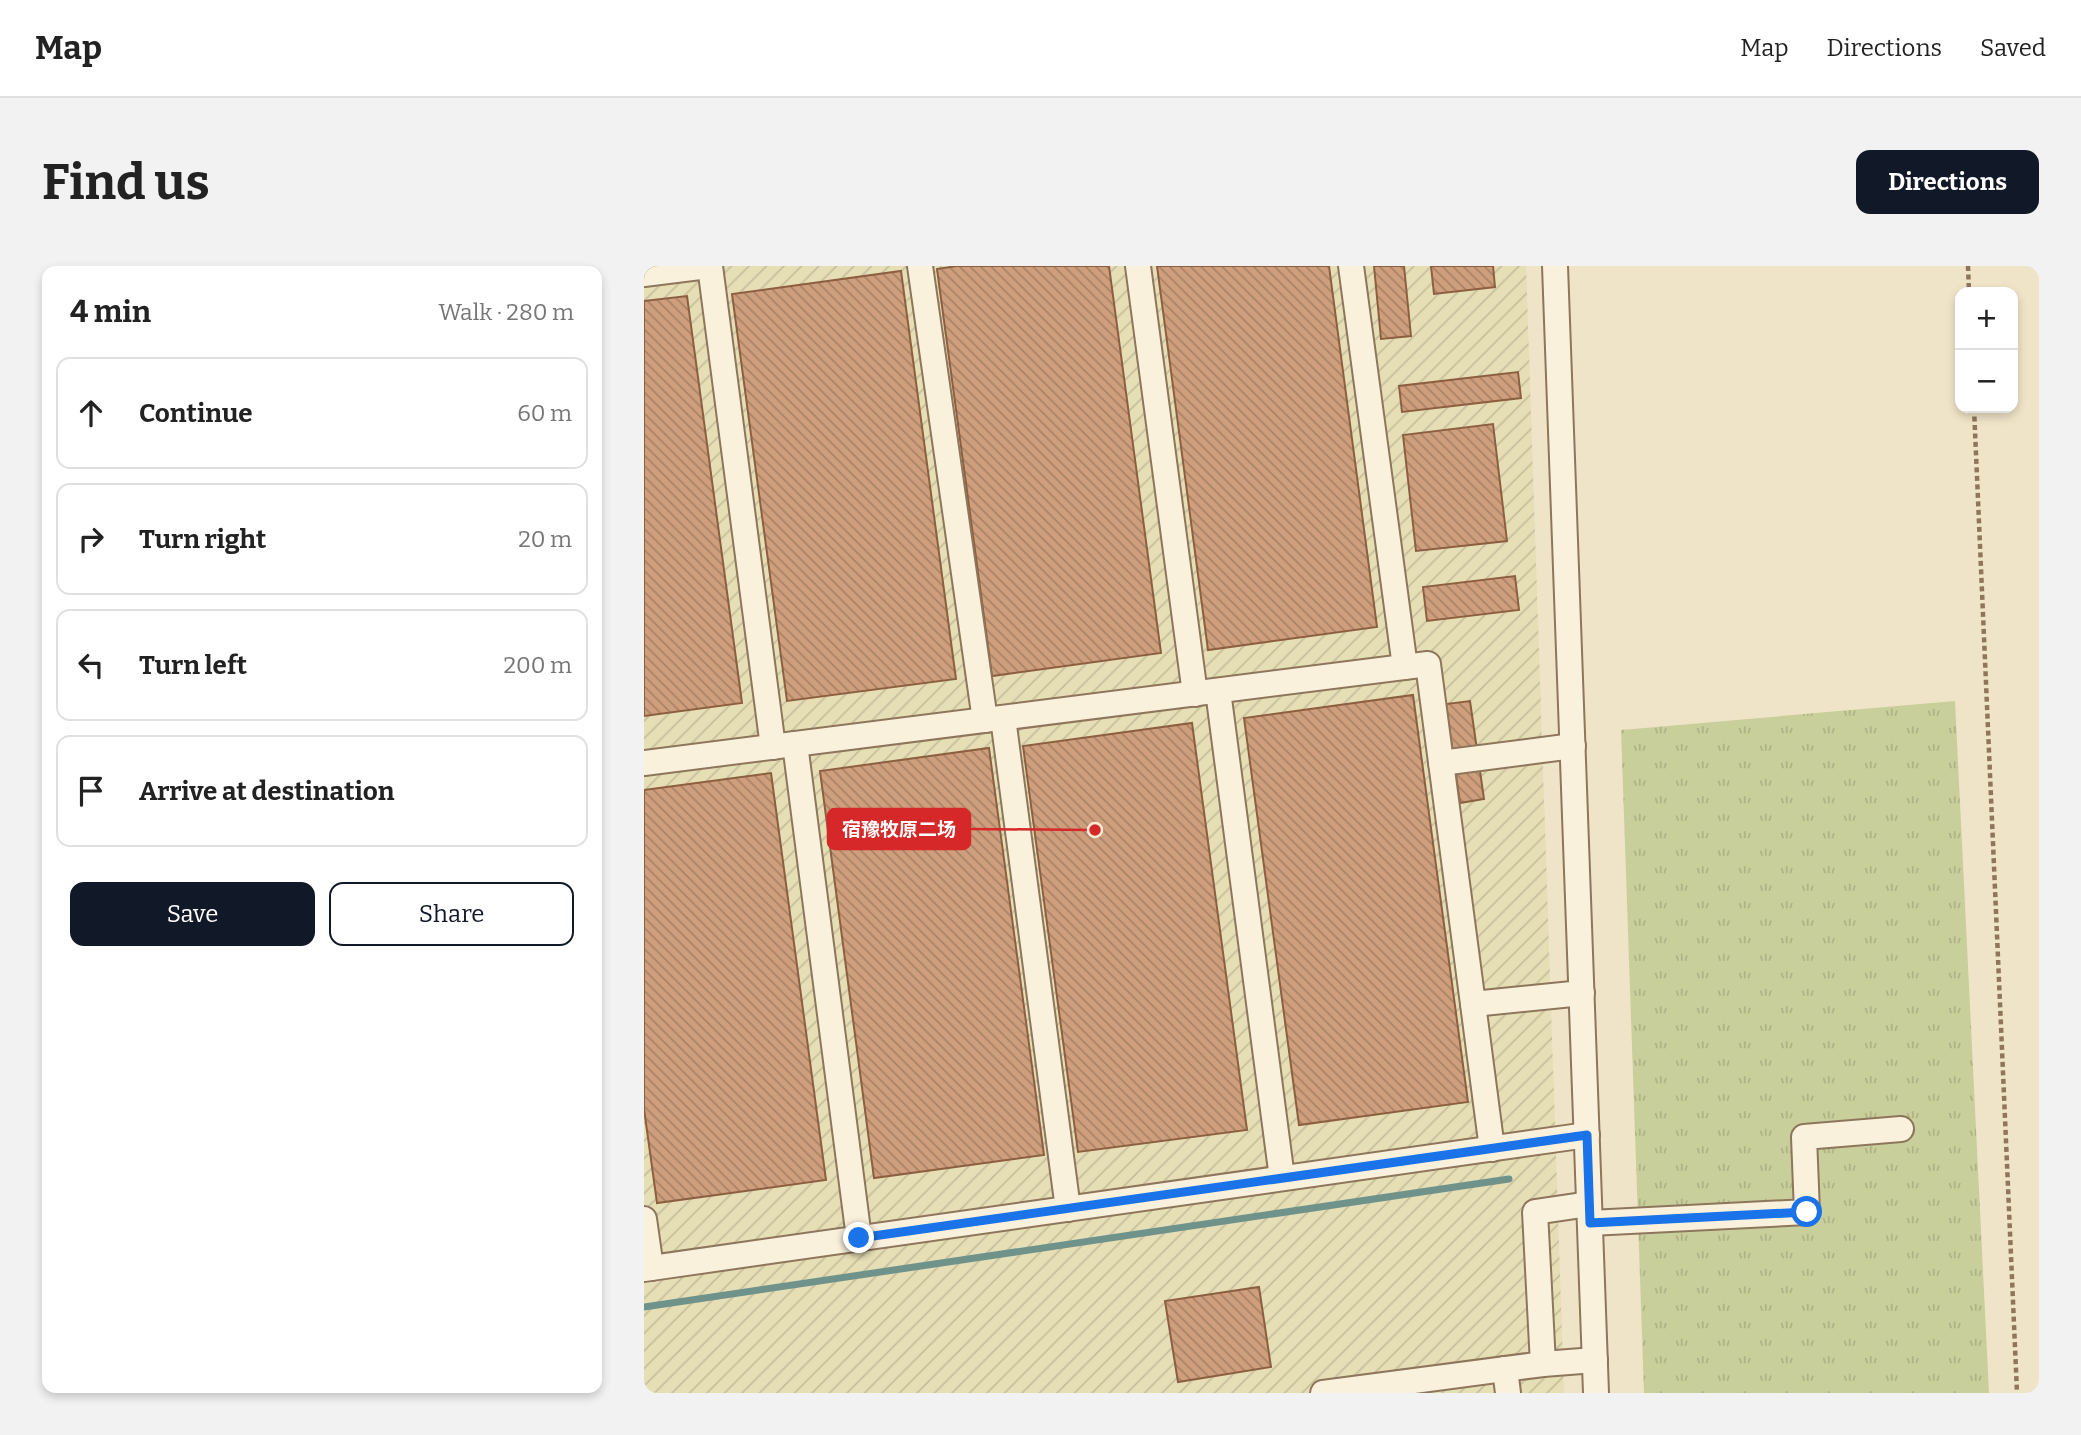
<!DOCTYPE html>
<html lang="en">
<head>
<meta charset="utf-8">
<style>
  :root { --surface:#fff; --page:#f2f2f2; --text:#222; --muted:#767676; --line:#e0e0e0; --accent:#111827 }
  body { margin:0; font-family:Bitter,"Noto Sans SC",serif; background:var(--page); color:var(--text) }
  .controls { position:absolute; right:21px; top:21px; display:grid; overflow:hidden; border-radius:14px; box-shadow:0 4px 10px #0003 }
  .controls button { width:63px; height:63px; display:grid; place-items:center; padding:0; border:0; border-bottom:2px solid var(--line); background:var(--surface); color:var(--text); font:35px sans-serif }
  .stop { position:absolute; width:21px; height:21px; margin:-16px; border:5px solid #1a73e8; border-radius:50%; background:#fff }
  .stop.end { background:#1a73e8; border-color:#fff; box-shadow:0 2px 7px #0008 }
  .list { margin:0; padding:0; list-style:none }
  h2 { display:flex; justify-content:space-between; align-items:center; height:91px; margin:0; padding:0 28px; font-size:30px }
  h2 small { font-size:23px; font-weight:400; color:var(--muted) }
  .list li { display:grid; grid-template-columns:46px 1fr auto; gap:21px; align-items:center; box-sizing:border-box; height:112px; margin:0 14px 14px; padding:0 14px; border:2px solid var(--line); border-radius:14px }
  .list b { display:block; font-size:26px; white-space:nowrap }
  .list em { font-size:23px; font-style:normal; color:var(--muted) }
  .actions { display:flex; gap:14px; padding:21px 28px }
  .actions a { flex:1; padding:16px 0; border:2px solid var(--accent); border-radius:14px; text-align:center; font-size:24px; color:var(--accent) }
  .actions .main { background:var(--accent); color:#fff }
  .icon { flex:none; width:38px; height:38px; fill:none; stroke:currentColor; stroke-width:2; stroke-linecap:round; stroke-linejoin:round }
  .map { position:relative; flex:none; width:1395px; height:1127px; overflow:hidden; border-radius:14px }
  header { display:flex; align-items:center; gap:42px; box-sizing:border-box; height:98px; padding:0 35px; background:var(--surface); border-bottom:2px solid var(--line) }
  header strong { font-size:33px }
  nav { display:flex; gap:38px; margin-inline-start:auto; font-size:24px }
  .intro { display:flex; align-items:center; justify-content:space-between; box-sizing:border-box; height:168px; padding:0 42px }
  h1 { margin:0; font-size:49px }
  .button { padding:18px 32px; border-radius:14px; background:var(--accent); color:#fff; font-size:24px; font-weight:700 }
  main { display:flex; gap:42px; padding:0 42px }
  aside { flex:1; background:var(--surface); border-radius:14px; box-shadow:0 4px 10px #0003 }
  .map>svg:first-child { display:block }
  .farmland { fill:url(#farmland-furrows) }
  .grass { fill:url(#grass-tufts) }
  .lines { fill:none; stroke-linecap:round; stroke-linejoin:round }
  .stream { stroke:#6f938a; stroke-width:7 }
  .building { fill:url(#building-back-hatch); stroke:#8d5f41; stroke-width:2 }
  .minor-casing { stroke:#8d765c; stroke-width:28 }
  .path { stroke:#8d765c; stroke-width:4.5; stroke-dasharray:5 3.5; stroke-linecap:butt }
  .minor { stroke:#faf1dc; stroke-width:24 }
  .route { stroke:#1a73e8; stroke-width:9 }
  .leader { fill:none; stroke:#d62828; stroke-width:2.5 }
  .callout-dot { fill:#d62828; stroke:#f7eed8; stroke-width:2.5 }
  .callout { fill:#d62828; stroke:#d62828; stroke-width:2.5 }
  .callout-label { font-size:19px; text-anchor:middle; font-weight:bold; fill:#fff }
</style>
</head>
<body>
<header>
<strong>Map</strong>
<nav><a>Map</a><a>Directions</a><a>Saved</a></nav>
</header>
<div class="intro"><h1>Find us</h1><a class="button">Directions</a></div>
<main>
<aside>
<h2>4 min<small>Walk · 280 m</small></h2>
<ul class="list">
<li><svg class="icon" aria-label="ahead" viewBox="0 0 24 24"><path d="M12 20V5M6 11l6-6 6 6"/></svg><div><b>Continue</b></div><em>60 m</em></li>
<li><svg class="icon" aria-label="right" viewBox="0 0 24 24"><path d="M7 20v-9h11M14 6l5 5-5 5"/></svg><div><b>Turn right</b></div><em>20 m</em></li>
<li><svg class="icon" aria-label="left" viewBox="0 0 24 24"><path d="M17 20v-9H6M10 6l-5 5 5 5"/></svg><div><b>Turn left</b></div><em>200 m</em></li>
<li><svg class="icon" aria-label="arrive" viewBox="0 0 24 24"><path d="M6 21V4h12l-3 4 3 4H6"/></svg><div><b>Arrive at destination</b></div></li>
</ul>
<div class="actions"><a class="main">Save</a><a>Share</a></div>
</aside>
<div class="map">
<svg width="1395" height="1127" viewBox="0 0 1395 1127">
  <defs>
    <pattern id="farmland-furrows" width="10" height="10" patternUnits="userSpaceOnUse" patternTransform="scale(1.75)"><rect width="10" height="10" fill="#e6deb5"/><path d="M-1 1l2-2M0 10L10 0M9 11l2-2" fill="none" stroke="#c6bf9b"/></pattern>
    <pattern id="grass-tufts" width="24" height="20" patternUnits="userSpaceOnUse" patternTransform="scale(1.75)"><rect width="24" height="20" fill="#c9cf9b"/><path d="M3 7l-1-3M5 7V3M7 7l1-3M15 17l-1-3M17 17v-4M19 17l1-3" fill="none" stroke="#aeb285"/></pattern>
    <pattern id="building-back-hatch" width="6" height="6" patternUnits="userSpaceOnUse" patternTransform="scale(1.75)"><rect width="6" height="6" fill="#cf9f7d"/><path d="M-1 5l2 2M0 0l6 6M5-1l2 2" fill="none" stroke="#a98266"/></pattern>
  </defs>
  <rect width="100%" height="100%" fill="#f0e4c8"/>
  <path class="farmland" d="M 0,0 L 882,0 L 920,1127 L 0,1127 Z"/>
  <path class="grass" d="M 1311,435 L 1345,1127 L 1000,1127 L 977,464 Z"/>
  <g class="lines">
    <path class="stream" d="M 0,1041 L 865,913"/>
  </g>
  <g class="building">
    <path d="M 313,0 L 465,0 L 517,387 L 348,410 L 293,3 Z"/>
    <path d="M 513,0 L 685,0 L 733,361 L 564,384 Z"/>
    <path d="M 730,0 L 760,0 L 767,70 L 737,73 Z"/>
    <path d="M 787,0 L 849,0 L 851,21 L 790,28 Z"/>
    <path d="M 257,5 L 312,413 L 143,435 L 88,28 Z"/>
    <path d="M 43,30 L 98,437 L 0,450 L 0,35 Z"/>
    <path d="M 874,106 L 877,132 L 758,146 L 755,120 Z"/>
    <path d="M 849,158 L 863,275 L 772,285 L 759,169 Z"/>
    <path d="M 871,310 L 875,344 L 783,355 L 779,321 Z"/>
    <path d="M 769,429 L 824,836 L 655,859 L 600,452 Z"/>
    <path d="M 826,435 L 840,533 L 816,537 L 802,438 Z"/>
    <path d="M 548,457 L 603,864 L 434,886 L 379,480 Z"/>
    <path d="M 345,482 L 400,889 L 230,912 L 176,505 Z"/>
    <path d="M 127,507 L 182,914 L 13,937 L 0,843 L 0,524 Z"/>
    <path d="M 615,1021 L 627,1101 L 534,1116 L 521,1035 Z"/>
  </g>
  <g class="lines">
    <defs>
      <g id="minor">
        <path d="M 66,0 L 129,481"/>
        <path d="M 276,0 L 341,454"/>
        <path d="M 494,0 L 551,428"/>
        <path d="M 707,0 L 761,401"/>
        <path d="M 911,0 L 952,1127"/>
        <path d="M 0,8 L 64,0"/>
        <path d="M 574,425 L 638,912"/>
        <path d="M 359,452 L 424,943"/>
        <path d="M 151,478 L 215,972"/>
        <path d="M 0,497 L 784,398 L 829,738 L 938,727"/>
        <path d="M 797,497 L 929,480"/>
        <path d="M 829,738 L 848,883"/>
        <path d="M 0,953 L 7,1002"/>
        <path d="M 946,957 L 1163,946 L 1160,871 L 1257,863"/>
        <path d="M 0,1003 L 943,869"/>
        <path d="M 899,1098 L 891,946 L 945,938"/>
        <path d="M 861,1103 L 864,1127"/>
        <path d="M 679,1127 L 899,1098 L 951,1094"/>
      </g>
    </defs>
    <use href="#minor" class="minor-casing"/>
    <g class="path">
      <path d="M 1324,0 L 1325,26"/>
      <path d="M 1330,142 L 1373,1127"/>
    </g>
    <use href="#minor" class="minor"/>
  </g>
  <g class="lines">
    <path class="route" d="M 215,972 L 943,869 L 946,957 L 1163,946"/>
  </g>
  <path class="leader" d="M451 564L326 563"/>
  <circle class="callout-dot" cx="451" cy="564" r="7"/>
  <rect class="callout" x="184" y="543" width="142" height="40" rx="7"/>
  <g class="callout-label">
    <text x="255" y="570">宿豫牧原二场</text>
  </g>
</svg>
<div class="controls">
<button>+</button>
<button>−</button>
</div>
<div class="stop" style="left:1163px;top:946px"></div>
<div class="stop end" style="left:215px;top:972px"></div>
</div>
</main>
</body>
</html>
